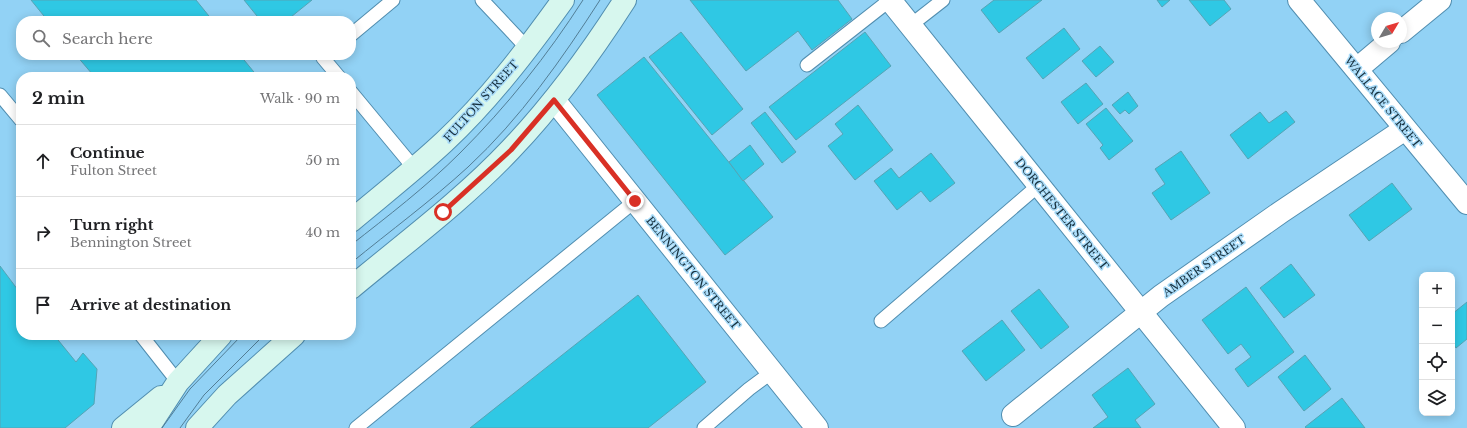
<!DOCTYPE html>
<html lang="en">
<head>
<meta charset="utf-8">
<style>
  :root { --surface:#fff; --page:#f6f6f6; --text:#202124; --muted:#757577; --line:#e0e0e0 }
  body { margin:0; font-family:"Libre Baskerville",serif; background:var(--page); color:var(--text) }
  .controls { position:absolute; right:12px; bottom:12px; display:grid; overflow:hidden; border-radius:8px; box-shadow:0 2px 10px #0003 }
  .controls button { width:36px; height:36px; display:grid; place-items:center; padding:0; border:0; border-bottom:1px solid var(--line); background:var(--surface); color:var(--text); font:20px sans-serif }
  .compass { position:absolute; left:1371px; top:12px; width:36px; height:36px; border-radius:50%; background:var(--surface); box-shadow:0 2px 10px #0003; rotate:52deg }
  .stop { position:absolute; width:12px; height:12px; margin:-9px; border:3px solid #d93025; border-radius:50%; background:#fff }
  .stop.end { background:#d93025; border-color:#fff; box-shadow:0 1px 4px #0008 }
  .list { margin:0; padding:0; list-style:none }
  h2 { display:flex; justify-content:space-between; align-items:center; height:52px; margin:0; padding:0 16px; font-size:17px }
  h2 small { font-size:13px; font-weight:400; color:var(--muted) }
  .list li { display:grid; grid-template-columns:26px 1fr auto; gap:12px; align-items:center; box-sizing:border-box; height:72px; padding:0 16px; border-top:1px solid var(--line) }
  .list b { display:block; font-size:15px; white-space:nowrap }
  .list p { margin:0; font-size:13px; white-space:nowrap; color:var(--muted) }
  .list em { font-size:13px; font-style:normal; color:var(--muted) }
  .icon { flex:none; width:22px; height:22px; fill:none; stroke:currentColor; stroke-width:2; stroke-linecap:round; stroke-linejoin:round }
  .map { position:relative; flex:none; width:1467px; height:428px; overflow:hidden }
  .search { position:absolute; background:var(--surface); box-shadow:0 2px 10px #0003; left:16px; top:16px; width:340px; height:44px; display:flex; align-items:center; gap:10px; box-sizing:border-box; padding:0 14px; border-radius:16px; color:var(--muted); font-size:15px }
  .panel { position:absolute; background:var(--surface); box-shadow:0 2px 10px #0003; left:16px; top:72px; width:340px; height:268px; border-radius:16px }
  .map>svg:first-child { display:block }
  .building { fill:#2fc8e4; stroke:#55a4b5 }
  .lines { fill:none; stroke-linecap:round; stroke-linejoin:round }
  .lane-casing { stroke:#518eb0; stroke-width:15 }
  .street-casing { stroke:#518eb0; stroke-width:24 }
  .secondary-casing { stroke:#518eb0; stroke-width:24 }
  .lane { stroke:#fff; stroke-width:13 }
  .street { stroke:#fff; stroke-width:22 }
  .secondary { stroke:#d7f7ee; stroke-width:22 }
  .tram { stroke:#527e96; stroke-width:1 }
  .route { stroke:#d93025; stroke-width:5 }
  .labels { text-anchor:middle; stroke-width:3; stroke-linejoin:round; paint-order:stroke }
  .street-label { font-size:11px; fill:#17313f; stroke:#abddfa }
</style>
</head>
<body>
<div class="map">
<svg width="1467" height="428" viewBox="0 0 1467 428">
  <rect width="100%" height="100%" fill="#92d2f5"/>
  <g class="building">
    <path d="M 31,0 L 196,0 L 213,21 L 48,21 Z"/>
    <path d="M 244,0 L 312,0 L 286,21 L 261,21 Z"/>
    <path d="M 690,0 L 838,0 L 852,19 L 812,50 L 798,31 L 746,71 Z"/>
    <path d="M 994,0 L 1042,0 L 999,33 L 981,10 Z"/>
    <path d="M 1157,0 L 1170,0 L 1162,7 Z"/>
    <path d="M 1189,0 L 1224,0 L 1231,9 L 1210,26 Z"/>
    <path d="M 1064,28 L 1080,49 L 1043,79 L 1026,58 Z"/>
    <path d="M 681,32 L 743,109 L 712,135 L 649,57 Z"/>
    <path d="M 865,32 L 891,66 L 796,140 L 769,107 Z"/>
    <path d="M 1100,46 L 1114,62 L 1096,77 L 1082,61 Z"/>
    <path d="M 76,55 L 240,55 L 258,77 L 91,77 L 93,75 Z"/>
    <path d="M 644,57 L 773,217 L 725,255 L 597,95 Z"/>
    <path d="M 1086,83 L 1103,104 L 1078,124 L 1061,102 Z"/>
    <path d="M 1128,92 L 1138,106 L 1129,114 L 1125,110 L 1120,114 L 1112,105 Z"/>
    <path d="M 858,105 L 893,150 L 855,180 L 828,146 L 843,134 L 835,124 Z"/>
    <path d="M 1106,108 L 1133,141 L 1109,160 L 1100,148 L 1103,145 L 1086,124 Z"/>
    <path d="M 1286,111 L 1295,122 L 1248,159 L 1230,135 L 1260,112 L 1269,123 Z"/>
    <path d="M 765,112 L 796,152 L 782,163 L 751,123 Z"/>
    <path d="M 750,145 L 764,164 L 743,181 L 729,162 Z"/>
    <path d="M 1181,151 L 1210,193 L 1171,220 L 1152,193 L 1165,184 L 1155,169 Z"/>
    <path d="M 931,153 L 955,183 L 930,202 L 921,191 L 897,210 L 874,181 L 891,168 L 899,178 Z"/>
    <path d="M 1392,183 L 1412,209 L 1369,241 L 1349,215 Z"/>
    <path d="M 1291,264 L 1315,295 L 1284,318 L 1260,288 Z"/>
    <path d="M 0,266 L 21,294 L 21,335 L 54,335 L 76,362 L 83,353 L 97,369 L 94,404 L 65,428 L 0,428 Z"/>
    <path d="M 1246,287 L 1294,352 L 1248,387 L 1235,369 L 1251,357 L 1241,344 L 1228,354 L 1202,320 Z"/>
    <path d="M 1039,289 L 1069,327 L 1041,349 L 1011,311 Z"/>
    <path d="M 638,295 L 706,382 L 648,428 L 470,428 Z"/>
    <path d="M 1467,302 L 1467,339 L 1456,348 L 1452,342 L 1452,314 Z"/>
    <path d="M 1002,320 L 1025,350 L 986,381 L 962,351 Z"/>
    <path d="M 1305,355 L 1331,389 L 1304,411 L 1278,377 Z"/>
    <path d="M 1128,368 L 1155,404 L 1135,420 L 1141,428 L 1093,428 L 1108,417 L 1092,395 Z"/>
    <path d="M 1342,398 L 1365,428 L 1306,428 L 1305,427 Z"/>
  </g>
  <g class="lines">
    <defs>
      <g id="lane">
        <path d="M 482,0 L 528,49"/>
        <path d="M 911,25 L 943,0"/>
        <path d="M 351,35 L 393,0"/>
        <path d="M 327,55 L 323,58 L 339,77"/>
        <path d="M 807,65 L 890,0"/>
        <path d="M 351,92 L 414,168"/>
        <path d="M 0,95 L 21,120"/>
        <path d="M 881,321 L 1039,185"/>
        <path d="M 141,335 L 178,382"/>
        <path d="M 356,428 L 635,201"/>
        <path d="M 704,428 L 749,389 L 772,372"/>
      </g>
      <g id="street">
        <path d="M 890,0 L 1234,428"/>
        <path d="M 1299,0 L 1467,203"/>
        <path d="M 1401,32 L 1440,0"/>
        <path d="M 1357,69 L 1389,42"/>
        <path d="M 554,100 L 817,428"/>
        <path d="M 1013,415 L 1161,296 L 1281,212 L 1405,129"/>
      </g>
      <g id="secondary">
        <path d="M 351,221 C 382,195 414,170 444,142 C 489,100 527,50 563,0"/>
        <path d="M 351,288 C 405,243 463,200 511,149 C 554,104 591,53 625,0"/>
        <path d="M 123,428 L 161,397"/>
        <path d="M 148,428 L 178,382 L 221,335"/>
        <path d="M 197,428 L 227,395 L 294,335"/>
      </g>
    </defs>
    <use href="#lane" class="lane-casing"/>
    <use href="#street" class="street-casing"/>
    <use href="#secondary" class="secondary-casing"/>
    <use href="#lane" class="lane"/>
    <use href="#street" class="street"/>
    <use href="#secondary" class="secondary"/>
    <g class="tram">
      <path d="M 351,245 C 388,216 426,187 460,153 C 507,106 547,56 583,0"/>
      <path d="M 351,263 C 390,231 431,201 468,167 C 520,119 562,59 600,0"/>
      <path d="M 162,428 L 190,389 L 242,335"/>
      <path d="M 180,428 L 204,395 L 264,335"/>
    </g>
  </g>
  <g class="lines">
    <path class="route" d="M 443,212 L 511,150 L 554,100 L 635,201"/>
  </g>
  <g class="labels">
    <g class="street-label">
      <text transform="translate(481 101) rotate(-48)" y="4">FULTON STREET</text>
      <text transform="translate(1383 102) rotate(51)" y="4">WALLACE STREET</text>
      <text transform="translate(1062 214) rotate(51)" y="4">DORCHESTER STREET</text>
      <text transform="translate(1204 266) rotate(-35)" y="4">AMBER STREET</text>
      <text transform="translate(693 273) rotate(51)" y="4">BENNINGTON STREET</text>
    </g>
  </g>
</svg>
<div class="controls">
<button>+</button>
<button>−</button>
<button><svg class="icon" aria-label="locate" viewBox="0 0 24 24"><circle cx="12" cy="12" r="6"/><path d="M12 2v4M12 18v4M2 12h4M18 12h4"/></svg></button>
<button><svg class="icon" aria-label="layers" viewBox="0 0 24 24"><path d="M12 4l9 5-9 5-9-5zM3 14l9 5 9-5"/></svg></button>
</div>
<svg class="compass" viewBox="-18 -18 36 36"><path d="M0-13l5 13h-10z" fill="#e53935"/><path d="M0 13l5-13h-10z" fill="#757577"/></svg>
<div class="stop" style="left:443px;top:212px"></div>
<div class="stop end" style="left:635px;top:201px"></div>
<div class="search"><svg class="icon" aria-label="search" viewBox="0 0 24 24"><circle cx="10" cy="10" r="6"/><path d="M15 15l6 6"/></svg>Search here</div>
<section class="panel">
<h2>2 min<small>Walk · 90 m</small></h2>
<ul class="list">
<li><svg class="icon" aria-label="ahead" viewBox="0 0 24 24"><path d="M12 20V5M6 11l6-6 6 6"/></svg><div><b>Continue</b><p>Fulton Street</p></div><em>50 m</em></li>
<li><svg class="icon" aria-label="right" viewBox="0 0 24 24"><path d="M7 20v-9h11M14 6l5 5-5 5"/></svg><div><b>Turn right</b><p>Bennington Street</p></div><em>40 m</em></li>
<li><svg class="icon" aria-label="arrive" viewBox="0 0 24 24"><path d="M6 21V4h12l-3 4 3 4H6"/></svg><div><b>Arrive at destination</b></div></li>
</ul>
</section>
</div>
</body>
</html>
